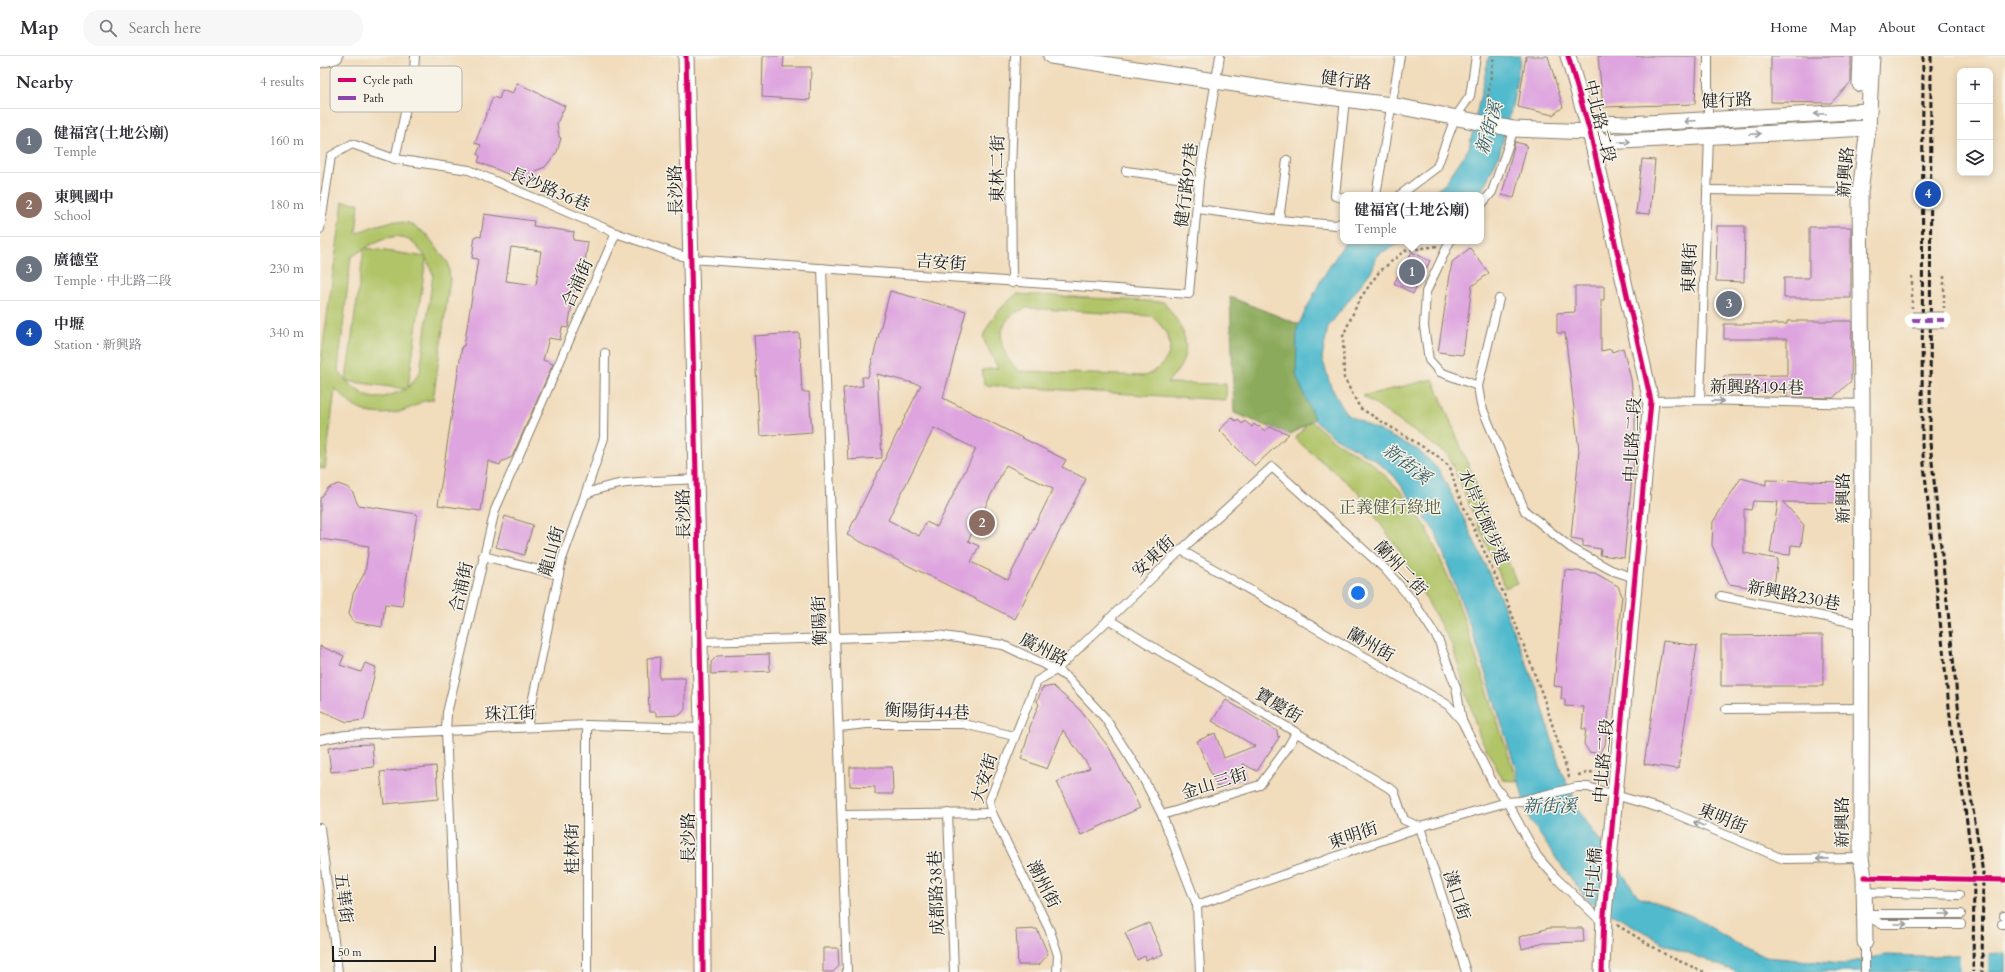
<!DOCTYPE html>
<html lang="en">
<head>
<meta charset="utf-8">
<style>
  :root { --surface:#fff; --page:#f7f7f7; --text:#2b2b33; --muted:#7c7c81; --line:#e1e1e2; --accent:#b45309 }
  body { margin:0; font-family:Cardo,"Noto Serif TC",serif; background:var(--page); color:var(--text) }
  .controls { position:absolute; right:12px; top:12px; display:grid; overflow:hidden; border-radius:8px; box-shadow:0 2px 10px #0003 }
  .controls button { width:36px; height:36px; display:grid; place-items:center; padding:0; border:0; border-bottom:1px solid var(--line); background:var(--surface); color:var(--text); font:20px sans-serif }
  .scale { position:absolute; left:12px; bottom:10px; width:104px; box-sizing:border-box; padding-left:4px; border:2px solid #1c1c1c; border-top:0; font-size:11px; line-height:14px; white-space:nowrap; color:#1c1c1c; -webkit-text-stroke:3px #f7f3e8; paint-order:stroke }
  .you { position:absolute; left:1038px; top:537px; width:14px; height:14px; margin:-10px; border:3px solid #fff; border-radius:50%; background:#1a73e8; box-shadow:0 0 0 6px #1a73e833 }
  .badge { display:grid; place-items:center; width:26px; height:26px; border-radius:50%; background:var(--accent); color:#fff; font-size:13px; font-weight:700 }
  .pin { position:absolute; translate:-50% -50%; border:2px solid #fff; box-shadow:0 1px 4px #0006 }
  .popup { position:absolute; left:1020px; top:136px; width:144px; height:52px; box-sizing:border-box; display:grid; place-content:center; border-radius:8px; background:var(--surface); filter:drop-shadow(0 1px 3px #0005); font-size:13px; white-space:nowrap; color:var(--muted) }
  .popup b { font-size:15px; color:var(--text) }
  .popup::after { content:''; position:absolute; left:50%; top:100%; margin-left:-8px; border:8px solid transparent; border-top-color:var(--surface) }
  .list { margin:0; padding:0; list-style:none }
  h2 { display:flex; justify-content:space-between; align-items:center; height:52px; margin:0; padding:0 16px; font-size:17px }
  h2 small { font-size:13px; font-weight:400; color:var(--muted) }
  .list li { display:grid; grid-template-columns:26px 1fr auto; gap:12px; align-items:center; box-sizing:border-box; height:64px; padding:0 16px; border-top:1px solid var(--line) }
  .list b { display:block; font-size:15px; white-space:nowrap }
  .list p { margin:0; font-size:13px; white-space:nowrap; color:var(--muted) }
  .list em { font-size:13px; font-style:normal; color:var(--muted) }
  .icon { flex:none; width:22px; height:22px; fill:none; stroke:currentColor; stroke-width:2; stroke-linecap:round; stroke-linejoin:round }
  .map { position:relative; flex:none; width:1685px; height:916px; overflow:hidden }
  header { display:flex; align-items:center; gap:24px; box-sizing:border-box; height:56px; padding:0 20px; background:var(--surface); border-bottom:1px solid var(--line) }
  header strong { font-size:19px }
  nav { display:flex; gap:22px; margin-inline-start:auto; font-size:14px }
  .search { width:280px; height:36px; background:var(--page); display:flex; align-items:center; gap:10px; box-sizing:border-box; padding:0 14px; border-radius:16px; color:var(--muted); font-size:15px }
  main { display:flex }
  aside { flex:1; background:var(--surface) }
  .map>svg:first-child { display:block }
  .green { fill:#b1c468; stroke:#667042; fill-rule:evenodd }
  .forest { fill:#8caa5c; stroke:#54633c }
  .water { fill:#51bacd; stroke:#366b74 }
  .pier { fill:#f1dcbb }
  .building { fill:#dea4df; fill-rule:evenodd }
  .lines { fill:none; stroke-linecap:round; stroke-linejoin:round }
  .lane-casing { stroke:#867c6c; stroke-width:10 }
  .street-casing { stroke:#867c6c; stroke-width:17 }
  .path { stroke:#867c6c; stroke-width:2.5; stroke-dasharray:3 3; stroke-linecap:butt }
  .lane { stroke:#fff; stroke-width:8 }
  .street { stroke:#fff; stroke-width:15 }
  .rail { stroke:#1c1c1c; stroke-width:3; stroke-dasharray:6 3; stroke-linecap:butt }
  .street-bridge-casing { stroke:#867c6c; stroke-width:17; stroke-linecap:butt }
  .street-bridge { stroke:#fff; stroke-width:15 }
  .quiet { stroke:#8e44ad; stroke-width:4; stroke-dasharray:8 4; stroke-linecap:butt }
  .cycleway-casing { stroke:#f7f3e8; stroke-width:8 }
  .cycleway { stroke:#d6006c; stroke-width:5 }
  .oneway { stroke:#999 }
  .labels { text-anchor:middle; stroke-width:3; stroke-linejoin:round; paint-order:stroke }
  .street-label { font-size:17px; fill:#1c1c1c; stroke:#f7f3e8 }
  .park-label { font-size:17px; fill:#505737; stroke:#f7f3e8 }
  .water-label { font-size:18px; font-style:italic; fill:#315b63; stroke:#f7f3e8 }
  .key { fill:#f7f3e8; stroke:#b5b2ab; stroke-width:1 }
  .key-label { font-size:11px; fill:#1c1c1c }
</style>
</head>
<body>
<header>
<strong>Map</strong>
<div class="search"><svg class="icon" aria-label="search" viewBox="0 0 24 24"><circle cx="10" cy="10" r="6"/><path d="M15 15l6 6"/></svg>Search here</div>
<nav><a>Home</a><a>Map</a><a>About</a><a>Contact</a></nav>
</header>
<main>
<aside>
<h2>Nearby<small>4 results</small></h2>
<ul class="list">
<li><span class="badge" style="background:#6b7280">1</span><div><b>健福宮(土地公廟)</b><p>Temple</p></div><em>160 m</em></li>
<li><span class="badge" style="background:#8d6e63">2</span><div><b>東興國中</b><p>School</p></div><em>180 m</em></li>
<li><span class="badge" style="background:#6b7280">3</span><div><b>廣德堂</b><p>Temple · 中北路二段</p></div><em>230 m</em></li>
<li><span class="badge" style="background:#1a4fb4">4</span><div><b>中壢</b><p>Station · 新興路</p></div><em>340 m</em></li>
</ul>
</aside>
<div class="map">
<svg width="1685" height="916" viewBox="0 0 1685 916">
  <rect width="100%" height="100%" fill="#f7f3e8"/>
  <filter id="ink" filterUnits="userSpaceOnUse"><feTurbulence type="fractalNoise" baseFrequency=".025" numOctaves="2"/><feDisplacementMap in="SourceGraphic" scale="8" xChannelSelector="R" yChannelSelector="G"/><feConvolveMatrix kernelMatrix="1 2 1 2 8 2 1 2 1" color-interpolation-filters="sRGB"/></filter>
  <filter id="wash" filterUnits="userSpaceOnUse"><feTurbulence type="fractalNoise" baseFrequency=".012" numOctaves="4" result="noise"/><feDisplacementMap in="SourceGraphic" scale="16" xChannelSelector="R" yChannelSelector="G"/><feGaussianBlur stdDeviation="0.9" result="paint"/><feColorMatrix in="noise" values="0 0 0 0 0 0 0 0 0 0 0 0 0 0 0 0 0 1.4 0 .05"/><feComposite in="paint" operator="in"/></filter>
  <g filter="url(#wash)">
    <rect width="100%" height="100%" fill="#f1dcbb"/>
    <g class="green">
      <path d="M 23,146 L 39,147 L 36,177 L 54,170 L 73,165 L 89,167 L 107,179 L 128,207 L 130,223 L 113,344 C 98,345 102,347 90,352 C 76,359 53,360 39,353 C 30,349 23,339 15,333 L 5,413 L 0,412 L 0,311 ZM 77,180 L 92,185 L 106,201 L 45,192 L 62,183 ZM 44,193 L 26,324 L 25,324 L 18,314 L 31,201 ZM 106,202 L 113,218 L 100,316 L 88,332 ZM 26,325 L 86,333 C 56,345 52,347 26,325 Z"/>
      <path d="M 697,238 L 844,246 C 859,267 873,283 861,309 C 858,316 851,321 847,327 L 906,328 L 906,344 L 664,329 L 662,314 L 678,312 L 663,282 C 670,262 681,251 697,238 ZM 706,252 L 831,260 C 858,282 856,305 825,320 L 699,315 C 682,301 673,276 692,259 C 696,255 702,254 706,252 Z"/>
      <path d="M 1113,323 L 1197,527 L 1185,532 L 1128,399 L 1043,340 Z"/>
      <path d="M 990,364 L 1014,385 L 1052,407 L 1082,436 L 1106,471 L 1134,534 L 1197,725 L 1183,724 L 1159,679 L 1132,589 L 1077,491 L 1036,434 L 975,383 Z"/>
    </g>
    <path class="forest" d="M 910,241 L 988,272 L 1003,357 L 970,379 L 914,357 Z"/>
    <g class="water">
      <path d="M 1169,0 L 1201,0 L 1192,50 L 1179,99 L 1160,139 L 1109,139 L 1124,129 L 1149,92 Z"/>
      <path d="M 1026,185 L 1093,185 L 1077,189 L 1058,198 L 1052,214 L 1008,271 L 1002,302 L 1011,331 L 1026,358 L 1098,394 L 1119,414 L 1144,463 L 1180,541 L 1219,639 L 1241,715 L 1262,759 L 1318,840 L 1372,860 L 1416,887 L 1445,901 L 1522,908 L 1565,899 L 1609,900 L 1685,897 L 1685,916 L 1417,916 L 1345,888 L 1268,844 L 1240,808 L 1208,761 L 1195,710 L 1154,581 L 1116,477 L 1074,420 L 1055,404 L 1014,381 L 995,365 L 976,319 L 977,272 L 1001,224 Z"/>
    </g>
    <path class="pier" d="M 1669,896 L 1669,916 L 1640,916 L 1640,897 Z"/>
    <g id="blocks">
      <g class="building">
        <path d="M 443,0 L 464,0 L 463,11 L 491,11 L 490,44 L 442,41 Z"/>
        <path d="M 1206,0 L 1228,0 L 1243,51 L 1233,59 L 1198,51 Z"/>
        <path d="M 1278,0 L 1377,0 L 1375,48 L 1283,51 Z"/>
        <path d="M 1451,0 L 1531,0 L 1531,26 L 1511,47 L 1451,46 Z"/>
        <path d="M 197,27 L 245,50 L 237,67 L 239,81 L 241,82 L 237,96 L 225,111 L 215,115 L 210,127 L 158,106 L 160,100 L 157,98 L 161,89 L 155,87 L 173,41 L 179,43 L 182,34 L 192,38 Z"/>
        <path d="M 1195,86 L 1207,89 L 1194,142 L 1182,139 Z"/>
        <path d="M 1322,103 L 1335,104 L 1330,158 L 1316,157 Z"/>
        <path d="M 164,158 L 214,165 L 213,170 L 254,176 L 253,184 L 268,186 L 261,232 L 255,231 L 248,272 L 242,271 L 240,284 L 229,282 L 223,304 L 233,308 L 192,401 L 181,406 L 180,409 L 168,405 L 161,455 L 118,449 L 142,290 L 144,290 L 158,203 L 152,202 L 155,180 L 161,181 ZM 191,191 L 221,195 L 216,229 L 186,225 Z"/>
        <path d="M 1397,170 L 1425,170 L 1424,226 L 1396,225 Z"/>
        <path d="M 1489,171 L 1531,171 L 1531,242 L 1464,242 L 1464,222 L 1489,222 Z"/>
        <path d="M 1150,192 L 1169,217 L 1152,230 L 1143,299 L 1118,296 L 1132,206 Z"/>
        <path d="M 1092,196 L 1110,205 L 1093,238 L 1074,227 Z"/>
        <path d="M 1255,230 L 1284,230 L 1284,244 L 1281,244 L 1281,295 L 1291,293 L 1292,296 L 1303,292 L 1311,323 L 1315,358 L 1315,392 L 1304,502 L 1280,499 L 1281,493 L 1263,490 L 1263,484 L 1251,482 L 1259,395 L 1245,277 L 1237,277 L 1237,257 L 1255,256 Z"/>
        <path d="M 570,235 L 646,255 L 623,342 L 746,404 L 742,411 L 766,423 L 695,563 L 527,479 L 601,329 L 557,318 L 562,402 L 528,404 L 523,332 L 543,330 L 542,321 L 548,321 ZM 614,372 L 656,393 L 617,471 L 606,466 L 599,480 L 568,464 ZM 686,409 L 733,433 L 688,524 L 651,506 L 659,490 L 648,485 Z"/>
        <path d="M 1467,265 L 1532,265 L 1531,325 L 1513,342 L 1467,341 L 1467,335 L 1404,335 L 1404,320 L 1467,319 L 1467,283 L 1404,283 L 1404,268 L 1467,268 Z"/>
        <path d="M 479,277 L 482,336 L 489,336 L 492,376 L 440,380 L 434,280 Z"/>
        <path d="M 912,362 L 916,365 L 918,363 L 922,368 L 925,365 L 932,371 L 934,368 L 938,371 L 939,370 L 945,375 L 950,371 L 969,378 L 935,410 L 899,374 Z"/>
        <path d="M 1421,422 L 1446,429 L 1446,424 L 1524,426 L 1523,447 L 1463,446 L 1484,469 L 1481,490 L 1471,489 L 1470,499 L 1450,497 L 1458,446 L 1433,445 L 1431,454 L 1424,453 L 1424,497 L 1458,503 L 1453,535 L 1409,528 L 1392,489 L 1393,466 Z"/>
        <path d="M 18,428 L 29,432 L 33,437 L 38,449 L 97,458 L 82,550 L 65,548 L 62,571 L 34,566 L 29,558 L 33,538 L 45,516 L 49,490 L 0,483 L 0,443 L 8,432 Z"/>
        <path d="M 185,460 L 213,469 L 204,499 L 176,491 Z"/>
        <path d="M 1245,514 L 1275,517 L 1298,530 L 1302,540 L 1285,689 L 1282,692 L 1280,698 L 1269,696 L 1264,688 L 1266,673 L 1262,673 L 1264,651 L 1245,650 L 1245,644 L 1241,643 L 1242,631 L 1234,630 Z"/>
        <path d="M 1503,579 L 1503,630 L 1401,630 L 1401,580 Z"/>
        <path d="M 1343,585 L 1377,590 L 1358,713 L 1324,708 Z"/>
        <path d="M 0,590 L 24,600 L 20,609 L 41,616 L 45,607 L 56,611 L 44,664 L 27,666 L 0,654 Z"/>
        <path d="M 449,598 L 450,615 L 391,618 L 391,606 L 397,600 Z"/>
        <path d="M 340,601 L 339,622 L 365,622 L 365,653 L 360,659 L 336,660 L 336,656 L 329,656 L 327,602 Z"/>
        <path d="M 733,630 L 760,654 L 790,693 L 820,752 L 761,779 L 737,726 L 770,712 L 743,674 L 727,713 L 701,703 L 710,674 L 709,673 L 719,648 L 717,646 L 722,632 Z"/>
        <path d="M 906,644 L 957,675 L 958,681 L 960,680 L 937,715 L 923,708 L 927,723 L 897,731 L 877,685 L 895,677 L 904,702 L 935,690 L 892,665 Z"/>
        <path d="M 52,688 L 54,711 L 11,716 L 8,692 L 27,689 Z"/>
        <path d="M 116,710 L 118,743 L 64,748 L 60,716 Z"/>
        <path d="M 530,711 L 572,711 L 573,738 L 555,738 L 555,731 L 530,730 Z"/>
        <path d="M 829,867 L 843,898 L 833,903 L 832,901 L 826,904 L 825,900 L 817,904 L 805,877 Z"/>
        <path d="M 1229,872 L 1263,872 L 1264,886 L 1224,887 L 1202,893 L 1199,881 Z"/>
        <path d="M 717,873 L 728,898 L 719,909 L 698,909 L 696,874 Z"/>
        <path d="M 503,892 L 518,892 L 519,910 L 513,916 L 503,916 Z"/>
      </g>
    </g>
  </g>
  <g filter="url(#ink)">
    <use href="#blocks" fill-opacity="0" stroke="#867c6c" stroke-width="1"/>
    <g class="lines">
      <defs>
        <g id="lane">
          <path d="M 1388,0 L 1388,64"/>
          <path d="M 75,103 L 149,114 L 296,177 L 371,203 L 869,238 L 879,125 L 900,0"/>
          <path d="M 806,115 L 879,125"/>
          <path d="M 1387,134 L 1540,136"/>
          <path d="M 1056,139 L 1080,0"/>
          <path d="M 1080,139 L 1117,111 L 1135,62 L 1150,40 L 1156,0"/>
          <path d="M 1023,142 L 1015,140 L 1025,43"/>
          <path d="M 1161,149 L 1172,136 L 1194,73"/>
          <path d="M 878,153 L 959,164 L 1016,169 L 1023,166"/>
          <path d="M 959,164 L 967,104"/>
          <path d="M 0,173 L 11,100 L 32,88 L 75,103 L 94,15 L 95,0"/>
          <path d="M 1130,185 L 1106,236 L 1104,270 L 1109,304 L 1120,316 L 1158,330"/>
          <path d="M 502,212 L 527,916"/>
          <path d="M 692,227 L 691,116 L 695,0"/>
          <path d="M 1179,243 L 1158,330 L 1161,349 L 1205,455 L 1251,492 L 1291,514 L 1315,522"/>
          <path d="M 1380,344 L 1389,80"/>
          <path d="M 1331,345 L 1380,344 L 1542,348"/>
          <path d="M 265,439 L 284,382 L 285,297"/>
          <path d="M 861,494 L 1128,649 L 1142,665 L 1174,729 L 1187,746 L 1217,800 L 1236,822 L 1283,867"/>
          <path d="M 163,500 L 239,519"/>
          <path d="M 1401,540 L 1541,568"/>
          <path d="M 788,563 L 838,594 L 1074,735 L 1084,764 L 1100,771 L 1146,916"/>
          <path d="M 380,586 L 617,579 L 683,589 L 736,614 L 748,622 L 785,662 L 822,720 L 842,759 L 877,849 L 880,916"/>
          <path d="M 1406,653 L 1542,652"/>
          <path d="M 207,671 L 242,503 L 265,439 C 297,422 340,426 376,423"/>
          <path d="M 519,671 L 547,668 L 644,668 L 694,680"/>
          <path d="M 0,684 L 25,679 L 267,669 L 382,672"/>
          <path d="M 628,757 L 634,916"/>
          <path d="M 522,759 L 672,757"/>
          <path d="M 842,759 L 940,729 L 968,691 L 976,677"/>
          <path d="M 0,772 L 18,916"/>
          <path d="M 1544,836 L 1639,839"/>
          <path d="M 877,849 L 1100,771 L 1187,746 L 1200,745 L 1257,731 L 1268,731 L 1346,754 L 1463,803 L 1541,802"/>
          <path d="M 1544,858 L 1561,868 L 1641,868"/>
          <path d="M 1545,858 L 1641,858"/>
          <path d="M 1684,860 L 1685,860"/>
          <path d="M 1682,868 L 1685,868"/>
          <path d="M 137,916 L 126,675 L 127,657 L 175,454 L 296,177"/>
          <path d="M 267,916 L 267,669"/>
          <path d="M 737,916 L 738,899 L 730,875 L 672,757 L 669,746 L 717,625 L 736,614 L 861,494 L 952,411 L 1064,512 L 1093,545 L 1118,583 L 1136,631 L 1142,665"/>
          <path d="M 1545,916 L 1545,886"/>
        </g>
        <g id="street">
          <path d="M 366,0 L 382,672 L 383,916"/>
          <path d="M 731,0 L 961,35 L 1071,49 L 1194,73 L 1270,76 L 1284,86 L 1548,72"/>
          <path d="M 1248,0 L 1270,76 L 1331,345 L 1284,859 L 1282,916"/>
          <path d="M 0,4 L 15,0"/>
          <path d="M 1540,28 L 1541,0"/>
          <path d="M 1270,76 L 1279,67 L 1308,68 L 1549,55"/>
          <path d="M 1545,886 L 1544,821 L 1541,802 L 1542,348 L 1540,136 L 1548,72 L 1552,0"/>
        </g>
      </defs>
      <use href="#lane" class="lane-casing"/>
      <use href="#street" class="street-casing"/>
      <g class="path">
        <path d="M 1167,47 L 1174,0"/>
        <path d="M 1117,190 L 1084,195 L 1059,216 L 1039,244 L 1023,280 L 1024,322 L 1040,352 L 1116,399 L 1130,411 L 1137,436 L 1187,545 L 1224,643 L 1249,721 L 1252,721"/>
        <path d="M 1592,220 L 1592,252"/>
        <path d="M 1624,220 L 1624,252"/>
        <path d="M 1258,719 L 1273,716"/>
        <path d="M 1297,869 L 1348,900 L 1384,916"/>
      </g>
      <use href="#lane" class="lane"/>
      <use href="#street" class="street"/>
      <g class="rail">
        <path d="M 1603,0 L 1602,389 L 1632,680 L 1644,745 L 1654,818 L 1653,916"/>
        <path d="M 1611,0 L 1610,387 L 1641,677 L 1663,817 L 1662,916"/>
      </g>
      <defs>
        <path id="street-bridge" d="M 1592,264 L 1624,264"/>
      </defs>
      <use href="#street-bridge" class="street-bridge-casing"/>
      <use href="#street-bridge" class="street-bridge"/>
      <path class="quiet" d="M 1592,264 L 1624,264"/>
      <defs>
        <g id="cycleway">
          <path d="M 366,0 L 382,672 L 383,916"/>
          <path d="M 1248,0 L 1270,76 L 1331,345 L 1284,859 L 1282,916"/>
          <path d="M 1544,821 L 1685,824"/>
        </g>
      </defs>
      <use href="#cycleway" class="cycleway-casing"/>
      <use href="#cycleway" class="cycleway"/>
    </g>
    <defs><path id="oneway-shaft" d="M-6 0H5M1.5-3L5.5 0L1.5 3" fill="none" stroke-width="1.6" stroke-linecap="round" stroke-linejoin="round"/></defs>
    <g class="oneway">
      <use href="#oneway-shaft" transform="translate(1500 58) rotate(177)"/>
      <use href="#oneway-shaft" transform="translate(1370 65) rotate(177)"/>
      <use href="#oneway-shaft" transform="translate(1435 78) rotate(-3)"/>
      <use href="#oneway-shaft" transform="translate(1305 86) rotate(-1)"/>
      <use href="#oneway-shaft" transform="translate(1398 345) rotate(1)"/>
      <use href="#oneway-shaft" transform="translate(1379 768) rotate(-157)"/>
      <use href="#oneway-shaft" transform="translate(1502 803) rotate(179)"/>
      <use href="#oneway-shaft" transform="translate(1625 858)"/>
      <use href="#oneway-shaft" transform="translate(1581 868)"/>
    </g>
  </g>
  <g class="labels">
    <g class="street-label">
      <text transform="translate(1026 24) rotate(7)" y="6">健行路</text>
      <text transform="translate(1407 44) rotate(-3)" y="6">健行路</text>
      <text transform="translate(1280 65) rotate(76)" y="6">中北路二段</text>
      <text transform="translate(677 113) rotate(-89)" y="6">東林二街</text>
      <text transform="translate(1525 116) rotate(-85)" y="6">新興路</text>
      <text transform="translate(866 129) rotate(-83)" y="6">健行路97巷</text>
      <text transform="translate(230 133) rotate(23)" y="6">長沙路36巷</text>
      <text transform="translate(355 134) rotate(-91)" y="6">長沙路</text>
      <text transform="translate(621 206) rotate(4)" y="6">吉安街</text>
      <text transform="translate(1369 212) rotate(-88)" y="6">東興街</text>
      <text transform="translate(257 227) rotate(-66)" y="6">合浦街</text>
      <text transform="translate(1437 331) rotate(1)" y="6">新興路194巷</text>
      <text transform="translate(1312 384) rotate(-87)" y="6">中北路二段</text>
      <text transform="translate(1523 442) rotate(-90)" y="6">新興路</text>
      <text transform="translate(363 458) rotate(-91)" y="6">長沙路</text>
      <text transform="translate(1164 461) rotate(67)" y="6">水岸光廊步道</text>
      <text transform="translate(231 495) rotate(-74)" y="6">龍山街</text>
      <text transform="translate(833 500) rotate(-43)" y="6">安東街</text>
      <text transform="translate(1081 512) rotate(47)" y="6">蘭州二街</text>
      <text transform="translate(141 531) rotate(-77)" y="6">合浦街</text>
      <text transform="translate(1474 539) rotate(11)" y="6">新興路230巷</text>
      <text transform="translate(499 565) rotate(-92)" y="6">衡陽街</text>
      <text transform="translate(1051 588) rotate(30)" y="6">蘭州街</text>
      <text transform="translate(724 593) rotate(27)" y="6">廣州路</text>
      <text transform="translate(959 649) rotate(31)" y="6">寶慶街</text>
      <text transform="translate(607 655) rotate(2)" y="6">衡陽街44巷</text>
      <text transform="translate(190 657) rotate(-2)" y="6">珠江街</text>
      <text transform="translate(1283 705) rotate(-85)" y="6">中北路二段</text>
      <text transform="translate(664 722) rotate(-73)" y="6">大安街</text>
      <text transform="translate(894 727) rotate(-17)" y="6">金山三街</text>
      <text transform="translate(1403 762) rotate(23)" y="6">東明街</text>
      <text transform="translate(1522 766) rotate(-90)" y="6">新興路</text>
      <text transform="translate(1033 779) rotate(-19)" y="6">東明街</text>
      <text transform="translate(368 782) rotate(-90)" y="6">長沙路</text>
      <text transform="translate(252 793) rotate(-90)" y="6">桂林街</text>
      <text transform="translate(1273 817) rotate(-85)" y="6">中北橋</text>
      <text transform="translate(724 828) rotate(63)" y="6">潮州街</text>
      <text transform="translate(616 837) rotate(-92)" y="6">成都路38巷</text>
      <text transform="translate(1137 839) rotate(72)" y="6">漢口街</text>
      <text transform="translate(24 842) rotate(83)" y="6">五華街</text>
    </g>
    <g class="park-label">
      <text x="1070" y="457">正義健行綠地</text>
    </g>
    <g class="water-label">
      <text transform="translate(1169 72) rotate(-74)" y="6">新街溪</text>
      <text transform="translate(1087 408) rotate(37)" y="6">新街溪</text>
      <text x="1230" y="756">新街溪</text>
    </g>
  </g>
  <rect x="10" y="10" width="132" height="46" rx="6" class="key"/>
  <rect x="18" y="22" width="18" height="4" fill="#d6006c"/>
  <rect x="18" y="40" width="18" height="4" fill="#8e44ad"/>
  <g class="key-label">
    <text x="43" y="28">Cycle path</text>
    <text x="43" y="46">Path</text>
  </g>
</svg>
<div class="controls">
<button>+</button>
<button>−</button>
<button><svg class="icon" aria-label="layers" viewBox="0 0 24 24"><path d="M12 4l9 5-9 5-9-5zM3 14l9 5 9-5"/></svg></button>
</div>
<div class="scale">50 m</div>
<div class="you"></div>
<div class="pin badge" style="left:1092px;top:216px;background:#6b7280">1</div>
<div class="popup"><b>健福宮(土地公廟)</b>Temple</div>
<div class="pin badge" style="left:662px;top:467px;background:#8d6e63">2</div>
<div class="pin badge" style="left:1409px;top:248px;background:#6b7280">3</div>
<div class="pin badge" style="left:1608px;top:138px;background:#1a4fb4">4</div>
</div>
</main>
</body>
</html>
